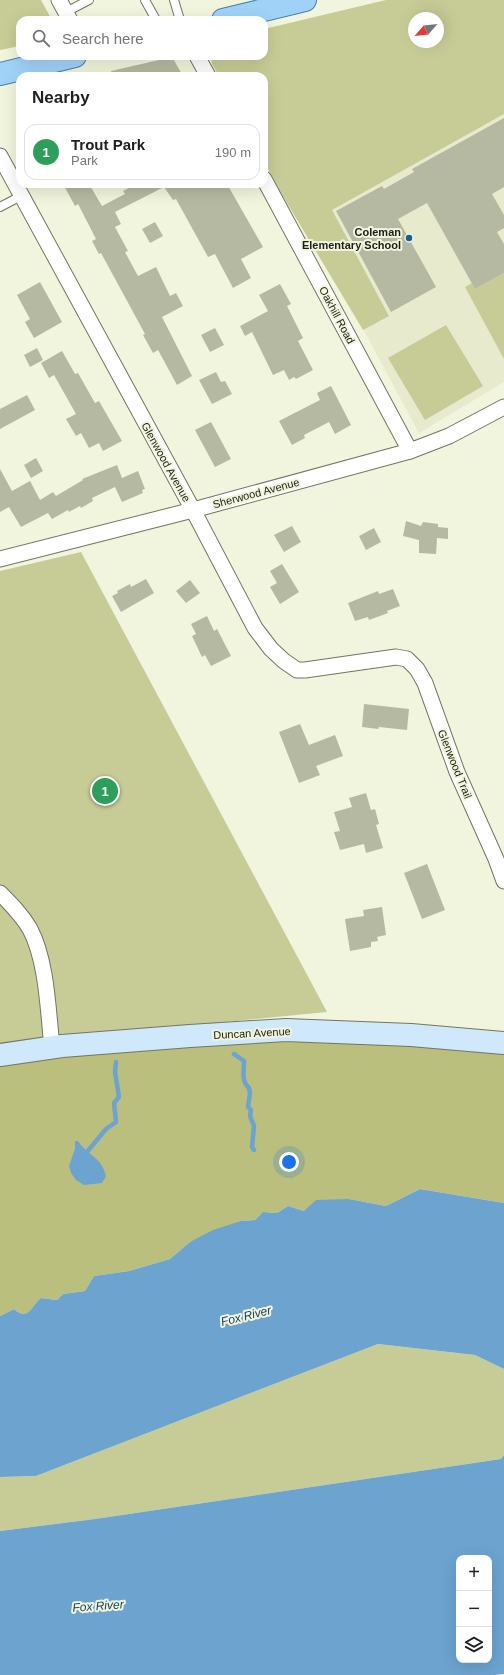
<!DOCTYPE html>
<html lang="en">
<head>
<meta charset="utf-8">
<style>
  :root { --surface:#fff; --page:#f6f6f6; --text:#202124; --muted:#757577; --line:#e0e0e0; --accent:#d93025 }
  body { margin:0; font-family:Arial,sans-serif; background:var(--page); color:var(--text) }
  .controls { position:absolute; right:12px; bottom:12px; display:grid; overflow:hidden; border-radius:8px; box-shadow:0 4px 16px #0002 }
  .controls button { width:36px; height:36px; display:grid; place-items:center; padding:0; border:0; border-bottom:1px solid var(--line); background:var(--surface); color:var(--text); font:20px sans-serif }
  .compass { position:absolute; left:408px; top:12px; width:36px; height:36px; border-radius:50%; background:var(--surface); box-shadow:0 4px 16px #0002; rotate:242deg }
  .you { position:absolute; left:289px; top:1162px; width:14px; height:14px; margin:-10px; border:3px solid #fff; border-radius:50%; background:#1a73e8; box-shadow:0 0 0 6px #1a73e833 }
  .badge { display:grid; place-items:center; width:26px; height:26px; border-radius:50%; background:var(--accent); color:#fff; font-size:13px; font-weight:700 }
  .pin { position:absolute; translate:-50% -50%; border:2px solid #fff; box-shadow:0 1px 4px #0006 }
  .list { margin:0; padding:0; list-style:none }
  h2 { display:flex; justify-content:space-between; align-items:center; height:52px; margin:0; padding:0 16px; font-size:17px }
  h2 small { font-size:13px; font-weight:400; color:var(--muted) }
  .list li { display:grid; grid-template-columns:26px 1fr auto; gap:12px; align-items:center; box-sizing:border-box; height:56px; margin:0 8px 8px; padding:0 8px; border:1px solid var(--line); border-radius:12px }
  .list b { display:block; font-size:15px; white-space:nowrap }
  .list p { margin:0; font-size:13px; white-space:nowrap; color:var(--muted) }
  .list em { font-size:13px; font-style:normal; color:var(--muted) }
  .icon { flex:none; width:22px; height:22px; fill:none; stroke:currentColor; stroke-width:2; stroke-linecap:round; stroke-linejoin:round }
  .map { position:relative; flex:none; width:504px; height:1675px; overflow:hidden }
  .search { position:absolute; background:var(--surface); box-shadow:0 4px 16px #0002; left:16px; top:16px; width:252px; height:44px; display:flex; align-items:center; gap:10px; box-sizing:border-box; padding:0 14px; border-radius:12px; color:var(--muted); font-size:15px }
  .panel { position:absolute; background:var(--surface); box-shadow:0 4px 16px #0002; left:16px; top:72px; width:252px; height:116px; border-radius:12px }
  .map>svg:first-child { display:block }
  .built { fill:#e7eacc; fill-rule:evenodd }
  .green { fill:#c7cc97; fill-rule:evenodd }
  .forest { fill:#babf7d }
  .water { fill:#6ca3cf; fill-rule:evenodd }
  .lines { fill:none; stroke-linecap:round; stroke-linejoin:round }
  .stream { stroke:#6ca3cf; stroke-width:4.5 }
  .building { fill:#b6b9a2 }
  .lane-casing { stroke:#737561; stroke-width:10 }
  .street-casing { stroke:#737561; stroke-width:17 }
  .secondary-casing { stroke:#737561; stroke-width:24 }
  .primary-casing { stroke:#497fa5; stroke-width:24 }
  .lane { stroke:#fff; stroke-width:8 }
  .street { stroke:#fff; stroke-width:15 }
  .secondary { stroke:#d0e8fb; stroke-width:22 }
  .primary { stroke:#a0d2f8; stroke-width:22 }
  .poi-dot { fill:#136194; stroke:#f2f5dd; stroke-width:1.5 }
  .labels { text-anchor:middle; stroke-width:4; stroke-linejoin:round; paint-order:stroke }
  .poi-label { font-size:11px; font-weight:bold; fill:#1c1d14; stroke:#f2f5dd; text-anchor:end }
  .street-label { font-size:11px; fill:#1c1d14; stroke:#f2f5dd }
  .water-label { font-size:12px; font-style:italic; fill:#133e5c; stroke:#f2f5dd }
</style>
</head>
<body>
<div class="map">
<svg width="504" height="1675" viewBox="0 0 504 1675">
  <rect width="100%" height="100%" fill="#f2f5dd"/>
  <path class="built" d="M 504,0 L 504,382 L 419,433 L 264,145 L 264,42 ZM 414,18 L 438,18 L 438,42 L 414,42 Z"/>
  <g class="green">
    <path d="M 0,0 L 41,0 L 52,20 L 20,20 L 20,46 L 0,50 Z"/>
    <path d="M 386,0 L 504,0 L 504,114 L 332,210 L 389,316 L 363,330 L 281,193 L 264,161 L 264,76 L 219,76 L 212,64 L 211,56 L 264,56 L 264,29 ZM 414,18 L 438,18 L 438,42 L 414,42 Z"/>
    <path d="M 504,273 L 504,359 L 465,287 L 472,283 L 475,289 Z"/>
    <path d="M 446,325 L 483,386 L 425,420 L 388,358 Z"/>
    <path d="M 81,552 L 327,1012 L 0,1044 L 0,571 Z"/>
    <path d="M 378,1344 L 475,1355 L 504,1369 L 504,1455 L 501,1459 L 95,1519 L 0,1531 L 0,1477 L 36,1476 Z"/>
  </g>
  <path class="forest" d="M 240,1040 L 404,1041 L 504,1050 L 504,1203 L 420,1189 L 386,1206 L 349,1199 L 304,1211 L 288,1206 L 277,1213 L 263,1212 L 255,1220 L 241,1221 L 190,1242 L 170,1259 L 129,1271 L 94,1276 L 85,1291 L 63,1294 L 57,1300 L 41,1298 C 31,1306 30,1322 14,1309 L 0,1316 L 0,1063 L 34,1058 Z"/>
  <g class="water">
    <path d="M 75,1141 L 78,1141 C 88,1156 101,1156 106,1176 L 102,1183 L 84,1185 L 76,1180 L 71,1173 L 69,1166 L 75,1149 Z"/>
    <path d="M 420,1189 L 504,1203 L 504,1369 L 475,1355 L 378,1344 L 36,1476 L 0,1477 L 0,1316 L 14,1309 C 29,1322 31,1306 41,1298 L 57,1300 L 63,1294 L 85,1291 L 94,1276 L 129,1271 L 170,1259 L 190,1242 L 213,1230 L 241,1221 L 255,1220 L 263,1212 L 277,1213 L 288,1206 L 304,1211 L 316,1200 L 349,1199 L 386,1206 Z"/>
    <path d="M 504,1455 L 504,1674 L 494,1675 L 0,1675 L 0,1531 L 95,1519 L 501,1459 ZM 459,1558 L 489,1558 L 489,1660 L 459,1660 Z"/>
  </g>
  <g class="lines">
    <g class="stream">
      <path d="M 234,1054 L 244,1061 C 244,1071 241,1081 249,1088 L 250,1093 L 248,1107 L 251,1110 L 250,1116 L 254,1126 L 252,1147 L 254,1150"/>
      <path d="M 87,1152 L 106,1129 L 116,1122 L 114,1103 L 119,1097 L 115,1072 L 116,1062"/>
    </g>
  </g>
  <g class="building">
    <path d="M 172,57 L 183,76 L 112,76 L 111,71 Z"/>
    <path d="M 504,118 L 504,187 L 492,194 L 504,215 L 504,228 L 497,232 L 504,244 L 504,273 L 475,289 L 427,203 L 398,219 L 436,287 L 391,312 L 336,211 L 382,186 L 384,189 L 414,172 L 412,169 Z"/>
    <path d="M 63,184 L 89,184 L 102,206 L 125,194 L 123,191 L 136,184 L 227,184 L 263,247 L 241,259 L 251,278 L 233,288 L 215,254 L 208,257 L 176,199 L 173,200 L 164,187 L 115,212 L 121,224 L 115,227 L 128,251 L 125,252 L 138,276 L 156,267 L 170,296 L 176,293 L 183,306 L 162,317 L 192,376 L 177,385 L 158,350 L 153,353 L 143,335 L 145,334 L 101,253 L 99,254 L 92,241 L 96,239 L 78,204 L 75,206 Z"/>
    <path d="M 155,222 L 163,236 L 150,243 L 142,229 Z"/>
    <path d="M 40,282 L 62,322 L 34,338 L 25,322 L 30,319 L 17,295 Z"/>
    <path d="M 280,284 L 291,304 L 287,306 L 303,338 L 298,341 L 313,370 L 296,379 L 294,377 L 289,380 L 284,370 L 273,375 L 252,332 L 245,336 L 240,326 L 268,311 L 259,295 Z"/>
    <path d="M 215,328 L 224,345 L 210,352 L 201,335 Z"/>
    <path d="M 37,348 L 43,360 L 30,367 L 24,355 Z"/>
    <path d="M 62,351 L 75,374 L 78,373 L 95,403 L 99,401 L 122,441 L 103,451 L 99,443 L 89,448 L 81,433 L 76,436 L 66,419 L 76,414 L 54,375 L 49,378 L 41,363 Z"/>
    <path d="M 216,372 L 221,382 L 225,381 L 232,394 L 212,404 L 199,380 Z"/>
    <path d="M 331,386 L 351,425 L 335,434 L 329,422 L 304,435 L 305,438 L 292,445 L 279,421 L 320,400 L 317,393 Z"/>
    <path d="M 27,395 L 35,410 L 0,429 L 0,409 Z"/>
    <path d="M 211,422 L 231,459 L 215,467 L 195,430 Z"/>
    <path d="M 36,458 L 43,471 L 31,478 L 24,465 Z"/>
    <path d="M 117,465 L 122,478 L 138,471 L 145,489 L 142,490 L 143,493 L 122,502 L 115,487 L 92,498 L 93,501 L 81,508 L 80,506 L 69,512 L 68,510 L 52,519 L 48,513 L 21,527 L 9,507 L 0,512 L 0,469 L 12,491 L 30,481 L 40,500 L 53,492 L 56,496 L 83,480 L 82,479 Z"/>
    <path d="M 406,521 L 421,526 L 423,522 L 438,524 L 438,527 L 448,528 L 448,539 L 437,538 L 436,554 L 419,553 L 419,540 L 403,536 Z"/>
    <path d="M 292,526 L 301,542 L 284,552 L 274,535 Z"/>
    <path d="M 374,528 L 381,542 L 366,550 L 359,536 Z"/>
    <path d="M 282,564 L 299,592 L 280,604 L 270,587 L 277,583 L 270,571 Z"/>
    <path d="M 146,579 L 154,593 L 121,612 L 112,596 L 118,593 L 117,591 L 130,584 L 131,587 Z"/>
    <path d="M 190,580 L 200,593 L 186,603 L 176,591 Z"/>
    <path d="M 393,589 L 400,606 L 387,611 L 388,613 L 369,620 L 368,617 L 355,621 L 348,603 L 378,591 L 379,594 Z"/>
    <path d="M 207,616 L 214,631 L 217,629 L 231,656 L 211,666 L 205,655 L 202,657 L 192,636 L 196,634 L 191,624 Z"/>
    <path d="M 364,704 L 409,709 L 407,730 L 379,727 L 378,729 L 362,727 Z"/>
    <path d="M 300,724 L 309,745 L 335,735 L 343,756 L 316,766 L 320,775 L 299,783 L 279,732 Z"/>
    <path d="M 366,793 L 371,810 L 375,809 L 379,824 L 376,825 L 383,848 L 366,853 L 364,844 L 340,850 L 334,832 L 340,831 L 334,812 L 352,807 L 349,798 Z"/>
    <path d="M 427,864 L 445,910 L 422,919 L 404,873 Z"/>
    <path d="M 382,907 L 386,935 L 377,937 L 378,941 L 371,942 L 371,947 L 350,951 L 345,919 L 364,916 L 363,910 Z"/>
  </g>
  <g class="lines">
    <defs>
      <g id="lane">
        <path d="M 145,0 L 156,20"/>
        <path d="M 174,0 L 180,20"/>
        <path d="M 66,12 L 89,0"/>
        <path d="M 0,207 L 21,196"/>
      </g>
      <g id="street">
        <path d="M 59,0 L 70,20"/>
        <path d="M 197,56 L 208,76"/>
        <path d="M 0,156 L 193,510 L 255,628 L 271,649 L 284,661 L 297,670 L 305,670 L 396,657 L 407,659 L 417,669 L 425,683 L 457,772 L 496,859 L 504,881"/>
        <path d="M 264,179 L 410,451"/>
        <path d="M 0,559 L 193,510 L 410,451 L 449,436 L 504,407"/>
        <path d="M 0,893 C 11,904 22,915 30,929 C 47,961 48,1011 52,1047"/>
      </g>
      <path id="secondary" d="M 0,1055 L 62,1046 L 190,1036 L 286,1030 L 411,1035 L 504,1043"/>
      <g id="primary">
        <path d="M 223,20 L 305,0"/>
        <path d="M 0,74 L 75,56"/>
      </g>
    </defs>
    <use href="#lane" class="lane-casing"/>
    <use href="#street" class="street-casing"/>
    <use href="#secondary" class="secondary-casing"/>
    <use href="#primary" class="primary-casing"/>
    <use href="#lane" class="lane"/>
    <use href="#street" class="street"/>
    <use href="#secondary" class="secondary"/>
    <use href="#primary" class="primary"/>
  </g>
  <circle class="poi-dot" cx="409" cy="238" r="4"/>
  <g class="labels">
    <g class="poi-label">
      <text x="401" y="236">Coleman<tspan x="401" dy="13">Elementary School</tspan></text>
    </g>
    <g class="street-label">
      <text transform="translate(337 315) rotate(62)" y="4">Oakhill Road</text>
      <text transform="translate(166 462) rotate(61)" y="4">Glenwood Avenue</text>
      <text transform="translate(256 493) rotate(-15)" y="4">Sherwood Avenue</text>
      <text transform="translate(455 764) rotate(68)" y="4">Glenwood Trail</text>
      <text transform="translate(252 1033) rotate(-3)" y="4">Duncan Avenue</text>
    </g>
    <g class="water-label">
      <text transform="translate(246 1316) rotate(-14)" y="4">Fox River</text>
      <text transform="translate(98 1606) rotate(-4)" y="4">Fox River</text>
    </g>
  </g>
</svg>
<div class="controls">
<button>+</button>
<button>−</button>
<button><svg class="icon" aria-label="layers" viewBox="0 0 24 24"><path d="M12 4l9 5-9 5-9-5zM3 14l9 5 9-5"/></svg></button>
</div>
<svg class="compass" viewBox="-18 -18 36 36"><path d="M0-13l5 13h-10z" fill="#e53935"/><path d="M0 13l5-13h-10z" fill="#757577"/></svg>
<div class="you"></div>
<div class="pin badge" style="left:105px;top:791px;background:#2e9e5b">1</div>
<div class="search"><svg class="icon" aria-label="search" viewBox="0 0 24 24"><circle cx="10" cy="10" r="6"/><path d="M15 15l6 6"/></svg>Search here</div>
<section class="panel">
<h2>Nearby<small></small></h2>
<ul class="list">
<li><span class="badge" style="background:#2e9e5b">1</span><div><b>Trout Park</b><p>Park</p></div><em>190 m</em></li>
</ul>
</section>
</div>
</body>
</html>
